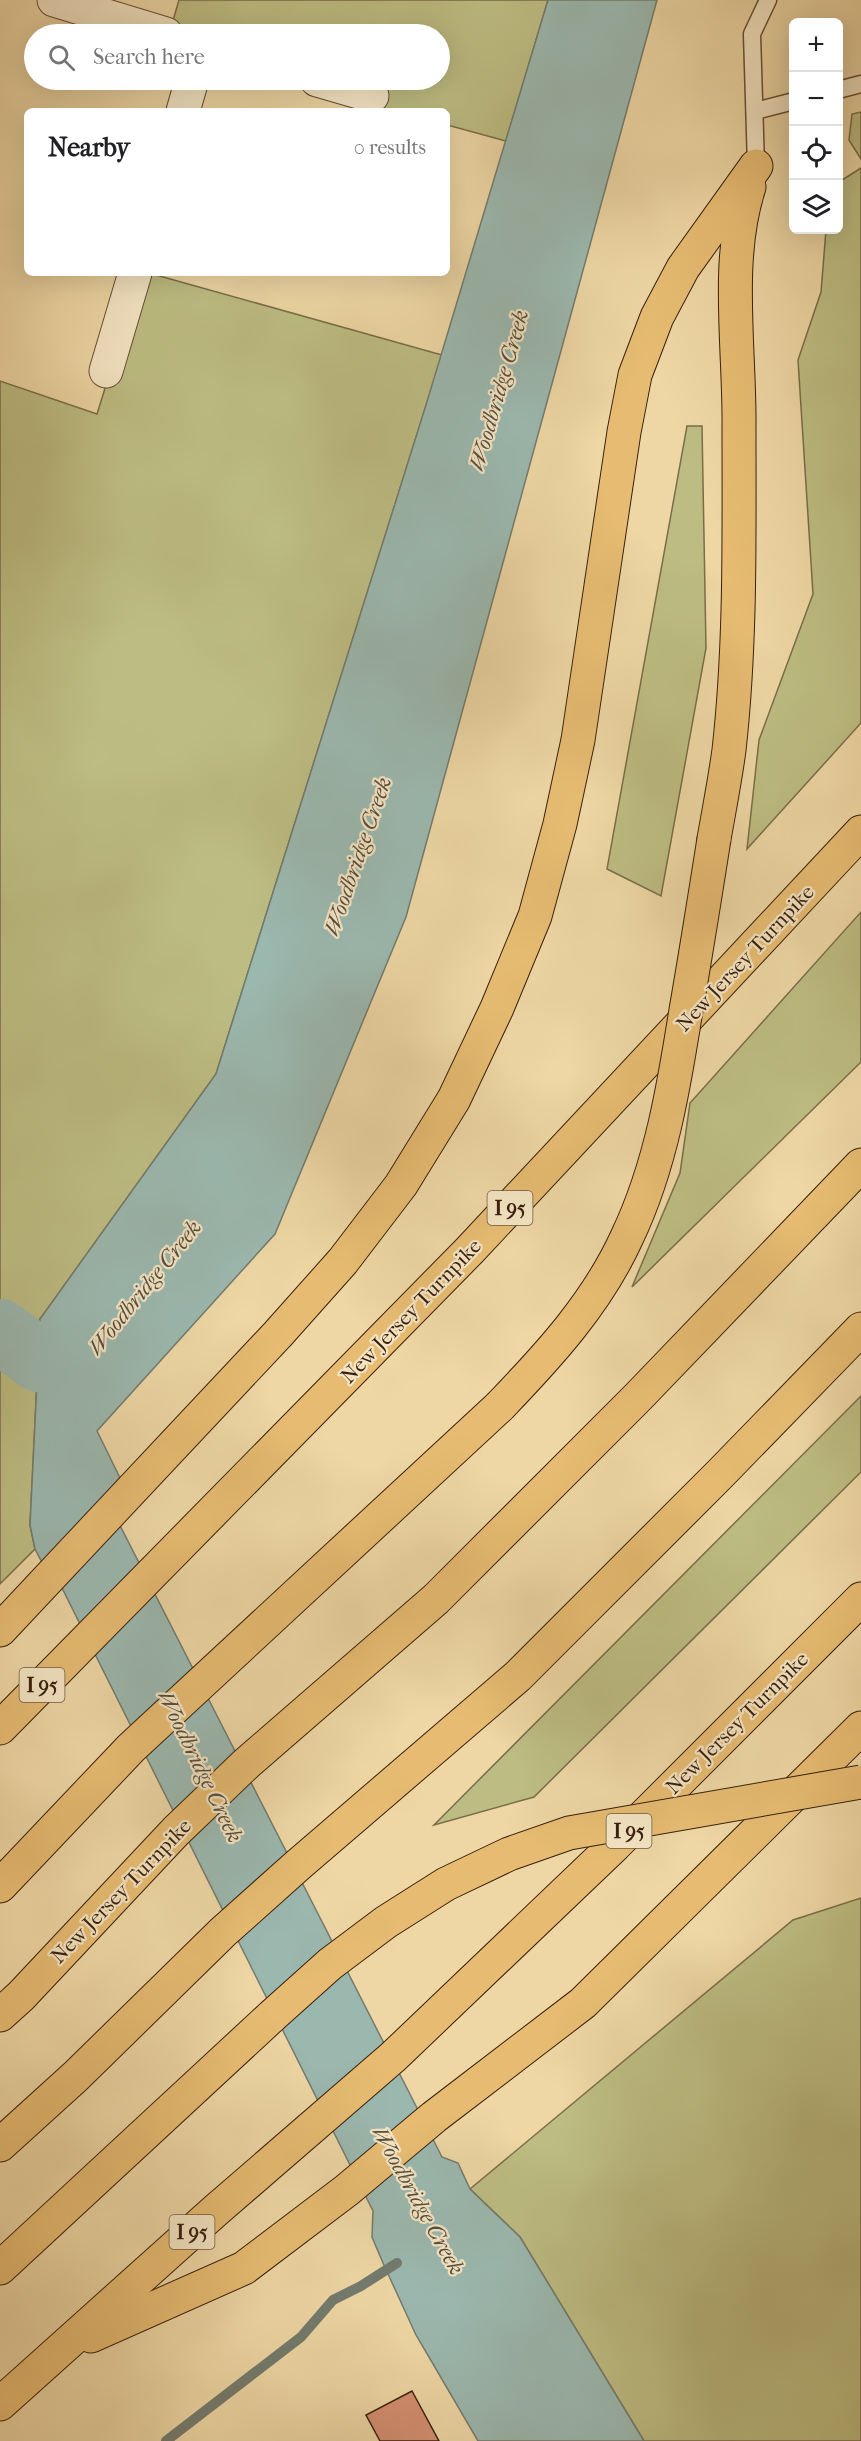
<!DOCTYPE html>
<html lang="en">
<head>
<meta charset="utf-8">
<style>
  :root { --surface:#fff; --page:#f6f6f6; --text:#202124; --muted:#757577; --line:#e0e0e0 }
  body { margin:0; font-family:"IM FELL French Canon",serif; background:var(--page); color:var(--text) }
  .controls { position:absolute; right:18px; top:18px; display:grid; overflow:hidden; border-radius:9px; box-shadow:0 6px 24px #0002 }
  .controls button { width:54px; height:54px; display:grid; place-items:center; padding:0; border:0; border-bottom:2px solid var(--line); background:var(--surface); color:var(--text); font:30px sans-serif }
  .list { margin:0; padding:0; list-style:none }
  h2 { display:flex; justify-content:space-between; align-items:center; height:78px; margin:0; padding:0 24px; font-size:26px }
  h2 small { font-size:20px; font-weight:400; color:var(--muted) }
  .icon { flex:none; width:33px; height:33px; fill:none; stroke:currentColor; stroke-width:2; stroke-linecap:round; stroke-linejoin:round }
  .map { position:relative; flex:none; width:861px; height:2441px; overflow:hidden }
  .search { position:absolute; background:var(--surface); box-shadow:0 6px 24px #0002; left:24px; top:24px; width:426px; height:66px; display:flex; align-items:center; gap:15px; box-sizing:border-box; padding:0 21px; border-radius:33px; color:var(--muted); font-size:22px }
  .panel { position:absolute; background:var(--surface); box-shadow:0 6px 24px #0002; left:24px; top:108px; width:426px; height:168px; border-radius:9px }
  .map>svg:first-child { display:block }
  .green { fill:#bdbd83; stroke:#7a6e48; stroke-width:1.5 }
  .water { fill:#9bb8af; stroke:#737b6e; stroke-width:1.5 }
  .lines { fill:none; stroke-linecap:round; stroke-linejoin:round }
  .stream { stroke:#737b6e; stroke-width:10 }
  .river { stroke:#9bb8af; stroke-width:64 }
  .building { fill:#d58f72; stroke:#381f0d; stroke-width:1.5 }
  .lane-casing { stroke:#664d33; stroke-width:19 }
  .street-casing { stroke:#664d33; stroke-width:35 }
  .highway-casing { stroke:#381f0d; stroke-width:35 }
  .lane { stroke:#f4e5c4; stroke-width:16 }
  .street { stroke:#f4e5c4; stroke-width:33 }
  .highway { stroke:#e7bc72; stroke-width:33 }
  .highway-bridge-casing { stroke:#381f0d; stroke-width:35; stroke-linecap:butt }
  .highway-bridge { stroke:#e7bc72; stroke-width:33 }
  .labels { text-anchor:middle; stroke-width:4.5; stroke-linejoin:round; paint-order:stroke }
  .shield { fill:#f4e5c4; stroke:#705a44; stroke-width:1.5 }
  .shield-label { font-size:20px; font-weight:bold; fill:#381f0d }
  .street-label { font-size:21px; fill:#381f0d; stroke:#f4e5c4 }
  .water-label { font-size:22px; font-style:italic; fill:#564d3e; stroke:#f4e5c4 }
</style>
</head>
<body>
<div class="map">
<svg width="861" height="2441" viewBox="0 0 861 2441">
  <rect width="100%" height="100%" fill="#eed7a5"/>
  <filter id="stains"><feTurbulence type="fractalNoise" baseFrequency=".00333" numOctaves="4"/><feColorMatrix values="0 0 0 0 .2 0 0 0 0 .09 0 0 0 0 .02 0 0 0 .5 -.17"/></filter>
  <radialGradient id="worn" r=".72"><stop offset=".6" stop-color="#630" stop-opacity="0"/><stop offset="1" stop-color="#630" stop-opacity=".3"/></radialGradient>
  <g class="green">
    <path d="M 179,0 L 548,0 L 506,141 L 447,125 L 447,111 L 391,111 L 269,80 L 440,80 L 440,34 L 169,34 Z"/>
    <path d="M 861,112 L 861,159 L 849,140 L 852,114 Z"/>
    <path d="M 861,168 L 861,723 L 747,849 L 759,740 L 813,594 L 798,360 L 821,292 L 826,230 L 838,230 L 839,182 Z"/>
    <path d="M 141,273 L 149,273 L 442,355 L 216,1074 L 40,1319 L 30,1525 L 35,1549 L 0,1584 L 0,381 L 97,414 Z"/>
    <path d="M 687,426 L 702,426 L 706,648 L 661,896 L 607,869 Z"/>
    <path d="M 861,912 L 861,1062 L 632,1287 L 680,1173 L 690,1103 Z"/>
    <path d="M 861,1396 L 861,1472 L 534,1797 L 434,1825 Z"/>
    <path d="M 861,1898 L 861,2441 L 644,2441 L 520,2237 L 470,2189 L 793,1920 Z"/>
  </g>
  <path class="water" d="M 548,0 L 657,0 L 406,917 L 275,1234 L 97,1431 L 124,1486 L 108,1502 L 442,2157 L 458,2163 L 470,2189 L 520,2237 L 644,2441 L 478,2441 L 416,2335 L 383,2263 L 372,2237 L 373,2211 L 49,1562 L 44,1566 L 35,1549 L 30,1525 L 40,1319 L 216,1074 L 426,405 Z"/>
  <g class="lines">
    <path class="stream" d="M 166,2441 L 301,2337 L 333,2300 L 361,2286 L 397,2263"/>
    <path class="river" d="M 0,1331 L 39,1360 L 79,1368"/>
  </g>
  <path class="building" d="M 412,2391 L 439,2441 L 380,2441 L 366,2415 Z"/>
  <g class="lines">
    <defs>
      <g id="lane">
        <path d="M 838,90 L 861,84"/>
        <path d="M 755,111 L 794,101"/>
        <path d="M 756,166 L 752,34 L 768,0"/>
      </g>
      <g id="street">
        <path d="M 54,0 L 166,34"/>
        <path d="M 317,80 L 372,96"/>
        <path d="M 183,111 L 192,80"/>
        <path d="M 106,371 L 135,273"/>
      </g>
      <g id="highway">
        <path d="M 714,839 C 719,810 725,780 729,750 C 741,643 739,534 739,427 C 740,350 725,261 749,187"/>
        <path d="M 0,1630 L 278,1334 L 343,1261 L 401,1185 L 454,1099 L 497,1008 L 535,916 L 560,824 L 578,740 L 624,432 L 635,375 L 657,317 L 683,268 L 756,166"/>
        <path d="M 0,1728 L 470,1250 L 861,832"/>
        <path d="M 0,1886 L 131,1748 L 500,1406"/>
        <path d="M 0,2015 L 21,1996 L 176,1831 L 247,1763 L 436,1599 L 638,1397 L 861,1165"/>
        <path d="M 0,2145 L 76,2076 L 223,1932 L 298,1865 L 518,1676 L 720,1474 L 861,1329"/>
        <path d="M 0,2268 L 272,2016"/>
        <path d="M 91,2336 L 244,2268 L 347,2190 L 434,2117 L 583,2003 L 861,1728"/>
        <path d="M 0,2404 L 215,2211 L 393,2057 L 615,1845 L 861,1599"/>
      </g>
    </defs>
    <use href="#lane" class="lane-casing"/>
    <use href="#street" class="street-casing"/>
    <use href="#highway" class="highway-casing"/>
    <use href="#lane" class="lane"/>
    <use href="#street" class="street"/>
    <use href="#highway" class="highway"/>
    <defs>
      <g id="highway-bridge">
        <path d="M 500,1406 C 549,1355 597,1303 627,1237 C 661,1166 674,1086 686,1010 C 696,953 705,896 714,839"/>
        <path d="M 272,2016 L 330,1964 L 386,1922 L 446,1884 L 509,1854 L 569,1833 L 861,1782"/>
      </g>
    </defs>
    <use href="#highway-bridge" class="highway-bridge-casing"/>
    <use href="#highway-bridge" class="highway-bridge"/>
  </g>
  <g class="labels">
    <g class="shield">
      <rect x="487.5" y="1191" width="45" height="34" rx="4.5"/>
      <rect x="19.5" y="1668" width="45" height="34" rx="4.5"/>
      <rect x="606.5" y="1814" width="45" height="34" rx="4.5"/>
      <rect x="169.5" y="2215" width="45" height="34" rx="4.5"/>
    </g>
    <g class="shield-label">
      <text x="510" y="1215">I 95</text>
      <text x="42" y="1692">I 95</text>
      <text x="629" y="1838">I 95</text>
      <text x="192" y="2239">I 95</text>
    </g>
    <g class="street-label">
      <text transform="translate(745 958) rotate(-47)" y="7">New Jersey Turnpike</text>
      <text transform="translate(411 1311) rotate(-46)" y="7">New Jersey Turnpike</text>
      <text transform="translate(737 1723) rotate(-45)" y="7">New Jersey Turnpike</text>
      <text transform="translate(121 1891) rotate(-46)" y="7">New Jersey Turnpike</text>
    </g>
    <g class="water-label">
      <text transform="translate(498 390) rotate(-74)" y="8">Woodbridge Creek</text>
      <text transform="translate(357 856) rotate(-71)" y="8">Woodbridge Creek</text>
      <text transform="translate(144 1287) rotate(-51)" y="8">Woodbridge Creek</text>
      <text transform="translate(201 1766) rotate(64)" y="8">Woodbridge Creek</text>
      <text transform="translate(419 2200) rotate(61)" y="8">Woodbridge Creek</text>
    </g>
  </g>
  <rect width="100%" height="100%" filter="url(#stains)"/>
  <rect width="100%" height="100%" fill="url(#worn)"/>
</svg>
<div class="controls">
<button>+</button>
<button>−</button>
<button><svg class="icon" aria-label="locate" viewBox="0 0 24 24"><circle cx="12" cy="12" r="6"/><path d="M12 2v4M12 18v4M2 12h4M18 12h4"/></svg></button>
<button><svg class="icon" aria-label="layers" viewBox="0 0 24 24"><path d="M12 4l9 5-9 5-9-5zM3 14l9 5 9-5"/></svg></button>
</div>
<div class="search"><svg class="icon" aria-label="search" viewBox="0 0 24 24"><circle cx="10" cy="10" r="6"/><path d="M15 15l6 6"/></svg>Search here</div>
<section class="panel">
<h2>Nearby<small>0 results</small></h2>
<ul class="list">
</ul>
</section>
</div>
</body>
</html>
